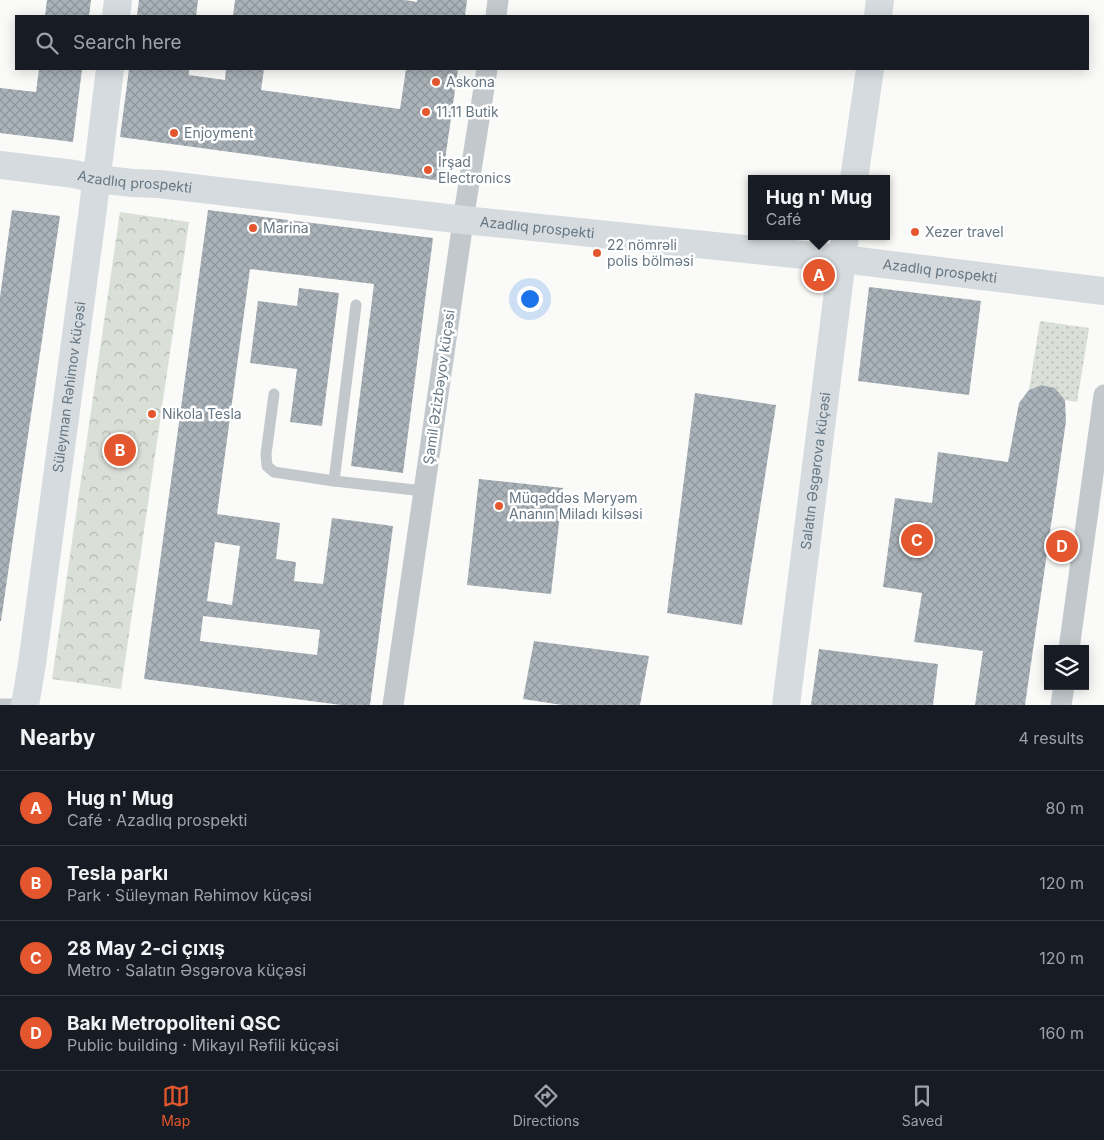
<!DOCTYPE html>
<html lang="en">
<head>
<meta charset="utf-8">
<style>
  :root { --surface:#171b24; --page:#20242c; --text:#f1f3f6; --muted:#9ea1a6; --line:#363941; --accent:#e4572e }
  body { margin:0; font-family:Inter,sans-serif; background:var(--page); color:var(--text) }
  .controls { position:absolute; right:15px; bottom:15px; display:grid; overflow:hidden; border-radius:0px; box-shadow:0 2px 12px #0003 }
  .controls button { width:45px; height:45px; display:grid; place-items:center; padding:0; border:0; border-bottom:1px solid var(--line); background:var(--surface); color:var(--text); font:25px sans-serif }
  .you { position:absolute; left:529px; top:298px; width:18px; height:18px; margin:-12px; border:4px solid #fff; border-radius:50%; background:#1a73e8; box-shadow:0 0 0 8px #1a73e833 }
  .badge { display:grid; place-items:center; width:32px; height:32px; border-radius:50%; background:var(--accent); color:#fff; font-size:16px; font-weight:700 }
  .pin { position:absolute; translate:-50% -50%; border:2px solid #fff; box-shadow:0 1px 5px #0006 }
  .popup { position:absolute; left:748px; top:175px; width:142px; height:65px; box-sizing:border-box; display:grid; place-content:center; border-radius:0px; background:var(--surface); filter:drop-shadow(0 1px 4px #0005); font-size:16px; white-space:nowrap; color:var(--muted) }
  .popup b { font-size:19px; color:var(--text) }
  .popup::after { content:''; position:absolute; left:50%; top:100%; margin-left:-10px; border:10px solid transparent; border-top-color:var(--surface) }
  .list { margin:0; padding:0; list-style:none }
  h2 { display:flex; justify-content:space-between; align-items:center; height:65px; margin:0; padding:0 20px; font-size:21px }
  h2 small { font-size:16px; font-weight:400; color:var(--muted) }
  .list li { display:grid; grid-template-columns:32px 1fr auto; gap:15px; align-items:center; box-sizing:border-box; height:75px; padding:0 20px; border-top:1px solid var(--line) }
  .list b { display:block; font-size:19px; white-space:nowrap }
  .list p { margin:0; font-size:16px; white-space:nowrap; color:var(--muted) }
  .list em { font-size:16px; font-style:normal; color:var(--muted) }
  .icon { flex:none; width:28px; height:28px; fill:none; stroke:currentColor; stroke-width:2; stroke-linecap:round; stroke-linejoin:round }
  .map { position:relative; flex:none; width:1104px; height:705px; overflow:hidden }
  .search { position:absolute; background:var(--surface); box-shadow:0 2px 12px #0003; left:15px; right:15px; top:15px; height:55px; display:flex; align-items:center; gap:12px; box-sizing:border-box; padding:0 18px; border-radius:0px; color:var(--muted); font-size:19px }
  .sheet { height:365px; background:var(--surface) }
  nav { display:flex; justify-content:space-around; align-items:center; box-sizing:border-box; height:70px; border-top:1px solid var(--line); background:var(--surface); font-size:14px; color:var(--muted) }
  nav a { display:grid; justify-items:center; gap:2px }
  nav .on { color:var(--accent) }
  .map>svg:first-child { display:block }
  .grass { fill:url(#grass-dots) }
  .forest { fill:url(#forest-crowns) }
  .building { fill:url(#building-cross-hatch); fill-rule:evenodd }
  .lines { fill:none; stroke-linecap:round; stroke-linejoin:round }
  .lane { stroke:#c3c8cc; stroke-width:11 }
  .street { stroke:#c3c8cc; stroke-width:21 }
  .secondary { stroke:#d6dbdf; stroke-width:28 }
  .primary { stroke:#d6dbdf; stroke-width:28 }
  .poi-dot { fill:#e4572e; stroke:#fff; stroke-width:2 }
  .labels { text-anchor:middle; stroke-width:5; stroke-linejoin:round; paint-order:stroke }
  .poi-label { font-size:14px; fill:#657683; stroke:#fff; text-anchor:start }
  .street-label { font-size:14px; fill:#657683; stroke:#fff }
</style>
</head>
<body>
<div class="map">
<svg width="1104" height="705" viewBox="0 0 1104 705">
  <defs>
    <pattern id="grass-dots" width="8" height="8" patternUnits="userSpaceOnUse" patternTransform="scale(1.25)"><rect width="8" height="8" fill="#dadfd7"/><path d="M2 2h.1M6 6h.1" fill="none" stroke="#b4b9b4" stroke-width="1.8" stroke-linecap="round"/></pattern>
    <pattern id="forest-crowns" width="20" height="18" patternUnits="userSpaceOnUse" patternTransform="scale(1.25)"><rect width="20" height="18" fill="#dadfd7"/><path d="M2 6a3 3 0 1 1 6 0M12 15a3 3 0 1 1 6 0" fill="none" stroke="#b4b9b4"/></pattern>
    <pattern id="building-cross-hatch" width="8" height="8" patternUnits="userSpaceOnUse" patternTransform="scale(1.25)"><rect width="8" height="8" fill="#aab3b9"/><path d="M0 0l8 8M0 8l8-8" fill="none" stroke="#8e969c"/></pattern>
  </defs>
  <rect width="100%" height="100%" fill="#fafaf8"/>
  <path class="grass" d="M 1040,321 L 1089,328 L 1077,402 L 1065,400 L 1054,388 L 1041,385 L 1029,390 Z"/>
  <path class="forest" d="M 120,212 L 189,222 L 121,689 L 52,679 Z"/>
  <g class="building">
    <path d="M 47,0 L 91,0 L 89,16 L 45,16 Z"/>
    <path d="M 139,0 L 198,0 L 196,16 L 137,16 Z"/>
    <path d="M 235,0 L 405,0 L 417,2 L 417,0 L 467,0 L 465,16 L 233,16 Z"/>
    <path d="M 39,69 L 82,69 L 73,142 L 0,133 L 0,88 L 36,92 Z"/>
    <path d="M 129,69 L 189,69 L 189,75 L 225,80 L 226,69 L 264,69 L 261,90 L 400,109 L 406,69 L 458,69 L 442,181 L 120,137 Z"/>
    <path d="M 12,210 L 60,216 L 1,621 L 0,621 L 0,297 Z"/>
    <path d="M 208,210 L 433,238 L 403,473 L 351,466 L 374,284 L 250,269 L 217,514 L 280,523 L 276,559 L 296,562 L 294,581 L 323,584 L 332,518 L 393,526 L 370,705 L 341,705 L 144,679 ZM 215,542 L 240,546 L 232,605 L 207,601 ZM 203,616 L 320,630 L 317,655 L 200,641 Z"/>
    <path d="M 869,287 L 981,301 L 969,395 L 858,381 Z"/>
    <path d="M 299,288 L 339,293 L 322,426 L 290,422 L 297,369 L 250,363 L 258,301 L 297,306 Z"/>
    <path d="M 1041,385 L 1055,388 L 1065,400 L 1066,421 L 1025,705 L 975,705 L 983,651 L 914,642 L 922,593 L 883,587 L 895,498 L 932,503 L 938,452 L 1008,462 L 1019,403 L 1029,390 Z"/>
    <path d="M 695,393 L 776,405 L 742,625 L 667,613 Z"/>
    <path d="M 479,479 L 563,488 L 551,594 L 467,585 Z"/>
    <path d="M 534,641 L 649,656 L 640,705 L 562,705 L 523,699 Z"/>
    <path d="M 819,649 L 938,664 L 933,705 L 811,705 Z"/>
  </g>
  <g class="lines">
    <g class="lane">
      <path d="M 274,394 L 266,454 L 267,466 L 274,472 L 334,481 L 424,491"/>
      <path d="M 334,481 L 356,305"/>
      <path d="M 0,704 L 25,704"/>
    </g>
    <g class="street">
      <path d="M 496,16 L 498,0"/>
      <path d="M 1069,649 L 1104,395"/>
      <path d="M 393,705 L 465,208 L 487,69"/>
      <path d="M 1061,705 L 1064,686"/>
    </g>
    <g class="secondary">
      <path d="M 116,16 L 118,0"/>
      <path d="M 878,16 L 880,0"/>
      <path d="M 854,179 L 870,69"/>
      <path id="s1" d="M 25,705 L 32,664 L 92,216 L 110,69"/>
      <path id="s2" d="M 786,705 L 845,236"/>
    </g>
    <path class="primary" id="s3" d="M 0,165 L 74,174 L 96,179 L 133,183 L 159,184 L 464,220 L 842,259 L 1104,291"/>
  </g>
  <g class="poi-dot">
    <circle cx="436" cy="82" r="5"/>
    <circle cx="426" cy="112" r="5"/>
    <circle cx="174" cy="133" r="5"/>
    <circle cx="428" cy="170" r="5"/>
    <circle cx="253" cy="228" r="5"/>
    <circle cx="915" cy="232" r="5"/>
    <circle cx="597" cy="253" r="5"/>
    <circle cx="152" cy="414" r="5"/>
    <circle cx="499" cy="506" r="5"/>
  </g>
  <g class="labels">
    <g class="poi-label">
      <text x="446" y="87">Askona</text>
      <text x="436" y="117">11.11 Butik</text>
      <text x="184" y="138">Enjoyment</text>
      <text x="438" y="167">İrşad<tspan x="438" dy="16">Electronics</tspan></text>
      <text x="263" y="233">Marina</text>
      <text x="925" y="237">Xezer travel</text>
      <text x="607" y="250">22 nömrəli<tspan x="607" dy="16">polis bölməsi</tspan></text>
      <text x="162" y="419">Nikola Tesla</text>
      <text x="509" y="503">Müqəddəs Məryəm<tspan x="509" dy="16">Ananın Miladı kilsəsi</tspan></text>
    </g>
    <g class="street-label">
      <text dy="5" stroke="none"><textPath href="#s3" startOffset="136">Azadlıq prospekti</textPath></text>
      <text dy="5" stroke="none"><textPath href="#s3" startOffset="541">Azadlıq prospekti</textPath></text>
      <text dy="5" stroke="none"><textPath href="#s3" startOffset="946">Azadlıq prospekti</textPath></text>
      <text dy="5" stroke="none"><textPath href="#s1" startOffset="321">Süleyman Rəhimov küçəsi</textPath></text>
      <text transform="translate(439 387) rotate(-82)" y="5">Şamil Əzizbəyov küçəsi</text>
      <text dy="5" stroke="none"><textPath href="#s2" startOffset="236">Salatın Əsgərova küçəsi</textPath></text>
    </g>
  </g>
</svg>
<div class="controls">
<button><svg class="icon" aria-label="layers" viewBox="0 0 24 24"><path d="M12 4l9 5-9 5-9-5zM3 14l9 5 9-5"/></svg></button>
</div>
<div class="you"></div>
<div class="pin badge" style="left:819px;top:275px">A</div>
<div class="popup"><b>Hug n' Mug</b>Café</div>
<div class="pin badge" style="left:120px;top:450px">B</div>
<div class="pin badge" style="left:917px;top:540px">C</div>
<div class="pin badge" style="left:1062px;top:546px">D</div>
<div class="search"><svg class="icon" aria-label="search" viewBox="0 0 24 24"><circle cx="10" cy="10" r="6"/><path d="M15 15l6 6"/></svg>Search here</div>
</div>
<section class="sheet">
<h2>Nearby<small>4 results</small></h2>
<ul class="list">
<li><span class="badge">A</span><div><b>Hug n' Mug</b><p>Café · Azadlıq prospekti</p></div><em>80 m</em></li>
<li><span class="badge">B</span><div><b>Tesla parkı</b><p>Park · Süleyman Rəhimov küçəsi</p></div><em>120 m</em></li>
<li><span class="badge">C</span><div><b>28 May 2-ci çıxış</b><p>Metro · Salatın Əsgərova küçəsi</p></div><em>120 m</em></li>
<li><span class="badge">D</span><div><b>Bakı Metropoliteni QSC</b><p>Public building · Mikayıl Rəfili küçəsi</p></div><em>160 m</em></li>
</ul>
</section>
<nav>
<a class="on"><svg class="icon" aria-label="map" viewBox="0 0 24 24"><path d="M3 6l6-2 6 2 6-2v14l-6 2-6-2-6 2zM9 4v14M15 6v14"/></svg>Map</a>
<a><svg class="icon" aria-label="directions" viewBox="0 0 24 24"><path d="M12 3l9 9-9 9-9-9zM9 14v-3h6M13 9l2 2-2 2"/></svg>Directions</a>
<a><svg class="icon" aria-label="saved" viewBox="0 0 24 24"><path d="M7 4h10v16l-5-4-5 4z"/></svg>Saved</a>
</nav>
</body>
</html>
